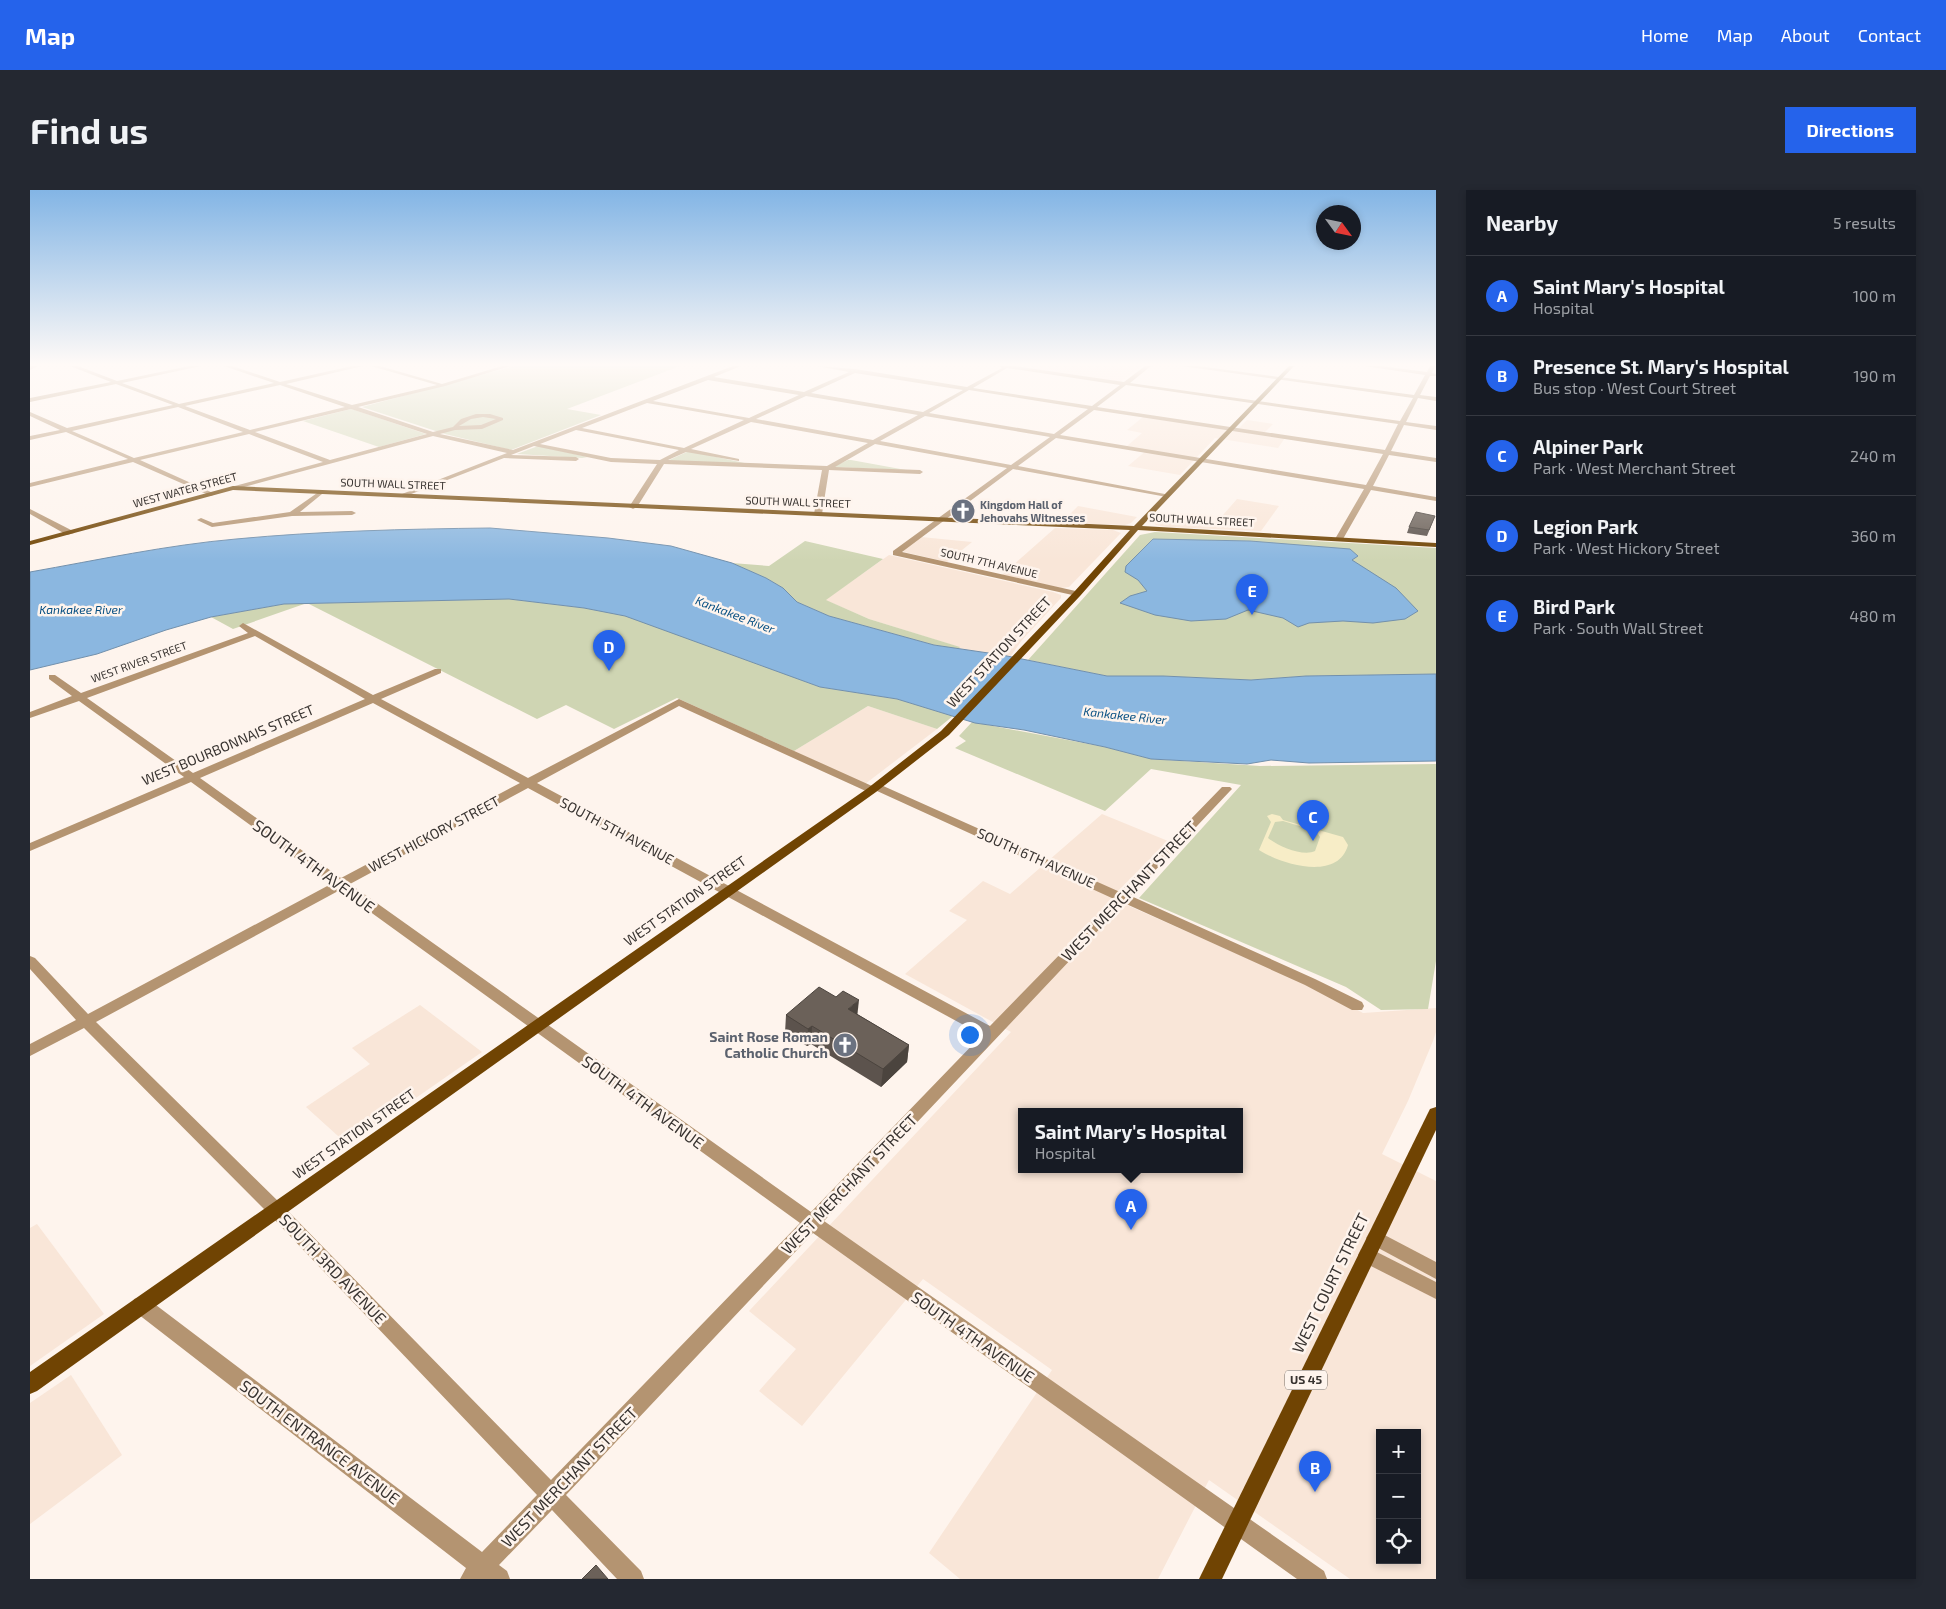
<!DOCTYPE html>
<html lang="en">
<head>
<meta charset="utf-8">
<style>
  :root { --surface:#171b24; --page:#242831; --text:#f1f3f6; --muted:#9ea1a6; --line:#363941; --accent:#2563eb }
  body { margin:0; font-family:"Exo 2",sans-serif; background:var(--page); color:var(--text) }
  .controls { position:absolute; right:15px; bottom:15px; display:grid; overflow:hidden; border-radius:0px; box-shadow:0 2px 8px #0003 }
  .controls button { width:45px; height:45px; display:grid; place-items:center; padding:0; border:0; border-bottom:1px solid var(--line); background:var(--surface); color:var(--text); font:25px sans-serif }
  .compass { position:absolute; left:1286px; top:15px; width:45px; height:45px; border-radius:50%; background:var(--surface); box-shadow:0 2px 8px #0003; rotate:123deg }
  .you { position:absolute; left:939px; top:844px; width:18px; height:18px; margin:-12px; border:4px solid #fff; border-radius:50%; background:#1a73e8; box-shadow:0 0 0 8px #1a73e833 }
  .badge { display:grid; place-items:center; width:32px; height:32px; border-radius:50%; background:var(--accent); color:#fff; font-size:16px; font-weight:700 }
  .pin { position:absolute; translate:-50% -41px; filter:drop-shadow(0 1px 2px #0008) }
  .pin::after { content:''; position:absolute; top:26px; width:18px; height:15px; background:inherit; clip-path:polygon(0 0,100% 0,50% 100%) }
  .popup { position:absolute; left:988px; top:918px; width:225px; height:65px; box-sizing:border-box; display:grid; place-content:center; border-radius:0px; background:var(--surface); filter:drop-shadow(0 1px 4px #0005); font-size:16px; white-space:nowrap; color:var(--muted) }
  .popup b { font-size:19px; color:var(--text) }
  .popup::after { content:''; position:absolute; left:50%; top:100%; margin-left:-10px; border:10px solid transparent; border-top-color:var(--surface) }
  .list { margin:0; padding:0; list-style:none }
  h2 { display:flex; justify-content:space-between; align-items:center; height:65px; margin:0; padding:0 20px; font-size:21px }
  h2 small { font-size:16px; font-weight:400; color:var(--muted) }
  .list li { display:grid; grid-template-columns:32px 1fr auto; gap:15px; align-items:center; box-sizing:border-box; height:80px; padding:0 20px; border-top:1px solid var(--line) }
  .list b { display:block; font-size:19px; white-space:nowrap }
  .list p { margin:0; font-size:16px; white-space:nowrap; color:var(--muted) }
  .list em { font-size:16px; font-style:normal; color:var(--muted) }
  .icon { flex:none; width:28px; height:28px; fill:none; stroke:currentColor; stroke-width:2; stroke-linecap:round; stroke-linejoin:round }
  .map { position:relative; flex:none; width:1406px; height:1389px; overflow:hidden; border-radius:0px }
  header { display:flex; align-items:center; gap:30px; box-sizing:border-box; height:70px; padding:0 25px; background:var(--accent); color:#fff }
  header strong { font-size:24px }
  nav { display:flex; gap:28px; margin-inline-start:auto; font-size:18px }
  .intro { display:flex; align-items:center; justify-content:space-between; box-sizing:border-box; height:120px; padding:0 30px }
  h1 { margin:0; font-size:35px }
  .button { padding:12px 22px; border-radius:0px; background:var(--accent); color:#fff; font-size:18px; font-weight:700 }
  main { display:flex; gap:30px; padding:0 30px }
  aside { flex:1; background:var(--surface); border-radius:0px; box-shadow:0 2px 8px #0003 }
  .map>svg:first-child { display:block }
  .built { fill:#f9e6d8; fill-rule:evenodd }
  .education { fill:#fce7e2 }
  .green { fill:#cfd5b3 }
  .sand { fill:#f7edc7; fill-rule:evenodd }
  .water { fill:#8bb7e0; stroke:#7290ac }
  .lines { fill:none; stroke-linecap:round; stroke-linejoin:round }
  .minor { fill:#b49471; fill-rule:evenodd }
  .major { fill:#704403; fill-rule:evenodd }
  .wall { fill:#5c534d }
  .shaded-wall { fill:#4b443e }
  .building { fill:#6b6159; stroke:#4b443e }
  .labels { text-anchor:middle; stroke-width:5; stroke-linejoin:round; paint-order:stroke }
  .far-street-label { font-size:11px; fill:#393431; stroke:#fef4ed }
  .far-worship-label { font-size:11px; font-weight:bold; fill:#5b616d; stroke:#fef4ed; text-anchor:start }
  .far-water-label { font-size:12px; font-style:italic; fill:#074f82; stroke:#fef4ed }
  .shield { fill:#fef4ed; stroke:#746e69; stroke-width:1 }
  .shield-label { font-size:12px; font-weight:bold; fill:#393431 }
  .street-label { font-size:14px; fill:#393431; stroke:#fef4ed }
  .worship-label { font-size:14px; font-weight:bold; fill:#5b616d; stroke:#fef4ed; text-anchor:end }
  .near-street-label { font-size:16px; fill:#393431; stroke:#fef4ed }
</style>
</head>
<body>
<header>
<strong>Map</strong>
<nav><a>Home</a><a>Map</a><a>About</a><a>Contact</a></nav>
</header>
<div class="intro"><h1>Find us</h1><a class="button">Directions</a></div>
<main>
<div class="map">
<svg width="1406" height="1389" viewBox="0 0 1406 1389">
  <rect width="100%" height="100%" fill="#fef4ed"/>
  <g class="built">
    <path d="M 1113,227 L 1206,241 L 1217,230 L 1243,234 L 1233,244 L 1255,248 L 1248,258 L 1185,248 L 1150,285 L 1098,276 L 1117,260 L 1097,256 L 1112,243 L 1097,240 Z"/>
    <path d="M 1207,309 L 1249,316 L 1231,341 L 1137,337 L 1126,335 L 1122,332 L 1129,323 L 1186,333 Z"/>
    <path d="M 1048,316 L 1107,327 L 1101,333 L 1095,335 L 1031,333 Z"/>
    <path d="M 1025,338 L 1083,340 L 1091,343 L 1039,397 L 1031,398 L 972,385 Z"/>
    <path d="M 891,347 L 942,352 L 917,372 L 874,362 L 873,361 Z"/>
    <path d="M 859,365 L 1023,402 L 1031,405 L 1031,408 L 992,450 L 980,467 L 928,459 L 929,457 L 839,429 L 795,410 Z"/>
    <path d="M 838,516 L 907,539 L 835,594 L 764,561 Z"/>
    <path d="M 1072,624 L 1138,651 L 1081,708 L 1296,803 L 1333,823 L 1406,818 L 1406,842 L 1403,851 L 1378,911 L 1352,964 L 1406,991 L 1406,1389 L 1320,1389 L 1179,1290 L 1128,1389 L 930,1389 L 899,1363 L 1022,1180 L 893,1089 L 772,1236 L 729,1201 L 766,1159 L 719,1121 L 981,842 L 875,784 L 937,730 L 919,721 L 953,691 L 980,704 ZM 992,921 L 1210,921 L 1210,979 L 992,979 ZM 1350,1243 L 1387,1243 L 1387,1370 L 1350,1370 Z"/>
    <path d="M 390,815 L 452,862 L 318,955 L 276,917 L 340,874 L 322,858 Z"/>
    <path d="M 7,1034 L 74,1124 L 0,1176 L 0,1038 Z"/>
    <path d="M 41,1185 L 92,1265 L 0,1334 L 0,1213 Z"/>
  </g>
  <path class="education" d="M 983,176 L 1112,176 L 1090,192 Z"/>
  <g class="green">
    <path d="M 485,176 L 650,176 L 537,219 L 571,225 L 481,260 L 415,244 L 332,217 Z"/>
    <path d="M 321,219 L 325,220 L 396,244 L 349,257 L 273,231 Z"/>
    <path d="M 508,256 L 558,267 L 552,268 L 487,264 Z"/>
    <path d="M 659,261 L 719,274 L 637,271 Z"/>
    <path d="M 818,270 L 821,270 L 876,280 L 803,277 Z"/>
    <path d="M 1125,342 L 1406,358 L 1406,484 L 1276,486 L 1221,490 L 1133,486 L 1077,486 L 998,470 L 1110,345 Z"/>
    <path d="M 775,351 L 853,369 L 796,410 L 839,429 L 930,457 L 928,459 L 904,455 L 799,426 L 767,412 L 753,398 L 736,388 L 702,373 L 739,376 Z"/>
    <path d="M 479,409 L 554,418 L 602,427 L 790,497 L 867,509 L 923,526 L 907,539 L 838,516 L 764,561 L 647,508 L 584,539 L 536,515 L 507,529 L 277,413 L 203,439 L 181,427 L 254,414 Z"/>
    <path d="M 942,532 L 1075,557 L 1121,569 L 1230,576 L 1406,574 L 1406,771 L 1398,819 L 1351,820 L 1316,797 L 1109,708 L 1211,595 L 1121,579 L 1075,621 L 925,558 L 936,551 L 929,546 Z"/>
  </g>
  <path class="sand" d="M 1242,624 L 1250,626 L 1253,630 L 1313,647 L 1318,655 C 1308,692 1251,674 1229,660 L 1241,632 L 1237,626 ZM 1253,631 L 1286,641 L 1290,647 L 1285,661 C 1273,667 1248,656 1238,648 L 1245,632 Z"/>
  <g class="water">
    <path d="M 460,338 L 578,348 L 641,356 L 702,373 L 736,388 L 753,398 L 767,412 L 799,426 L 904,455 L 972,465 L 1077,486 L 1133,486 L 1221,490 L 1276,486 L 1406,484 L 1406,571 L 1279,573 L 1241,570 L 1217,574 L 1121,569 L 1075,557 L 994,540 L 945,533 L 867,509 L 790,497 L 595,426 L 554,418 L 479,409 L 254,414 L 181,427 L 136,440 L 67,464 L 0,480 L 0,382 C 68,370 137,355 206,349 C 291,341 375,339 460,338 Z"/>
    <path d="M 1123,349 L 1220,351 L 1320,359 L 1328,366 L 1322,370 L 1366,398 L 1388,421 L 1375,429 L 1343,433 L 1313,431 L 1279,433 L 1268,437 L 1253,428 L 1218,420 L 1196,429 L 1161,431 L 1125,425 L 1090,413 L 1100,406 L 1117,401 L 1108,390 L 1095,382 L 1096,376 Z"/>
  </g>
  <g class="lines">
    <g class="minor">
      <path d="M 0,176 L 8,176 L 0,180 Z"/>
      <path d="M 40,176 L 48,176 L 87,191 L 159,176 L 171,176 L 92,193 L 149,214 L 244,193 L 194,176 L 202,176 L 250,192 L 322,176 L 333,176 L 256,194 L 322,215 L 407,195 L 341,176 L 350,176 L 412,194 L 472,176 L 481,176 L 415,196 L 328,217 L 403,242 L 423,237 L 431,229 L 446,224 L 460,224 L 473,228 L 473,230 L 452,239 L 425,240 L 410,244 L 483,260 L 703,176 L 711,176 L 684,187 L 774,202 L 819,182 L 787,176 L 825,179 L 937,197 L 972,178 L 969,176 L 984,176 L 1094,192 L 1115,176 L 1121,176 L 1100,193 L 1370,231 L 1383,208 L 1151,176 L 1168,176 L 1384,205 L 1395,185 L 1334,176 L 1351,176 L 1397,182 L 1400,176 L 1405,176 L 1402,183 L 1406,184 L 1406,186 L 1400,186 L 1390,205 L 1406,207 L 1406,211 L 1388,208 L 1376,232 L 1406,236 L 1406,240 L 1374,235 L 1361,261 L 1406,268 L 1406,272 L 1359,265 L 1343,296 L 1406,307 L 1406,311 L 1341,300 L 1313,349 L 1309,351 L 1305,349 L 1334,299 L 1026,248 L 988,276 L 1140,305 L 1137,307 L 983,279 L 872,362 L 1050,402 L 1051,404 L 1047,406 L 863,365 L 863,361 L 977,278 L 845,254 L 805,277 L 890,280 L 893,282 L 890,284 L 799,280 L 792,324 L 788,326 L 784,324 L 792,280 L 634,274 L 607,317 L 603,319 L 599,317 L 627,274 L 581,272 L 504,256 L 481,265 L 546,267 L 549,269 L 546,271 L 474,268 L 376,306 L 372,306 L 372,304 L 477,263 L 403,246 L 203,300 L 201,299 L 201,297 L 293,272 L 219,244 L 110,270 L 183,303 L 183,305 L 181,306 L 103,272 L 0,297 L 0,293 L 98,269 L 36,242 L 0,250 L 0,246 L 30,240 L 0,226 L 0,222 L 37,238 L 143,215 L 86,194 L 0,212 L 0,208 L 81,192 ZM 977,178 L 1090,195 L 1062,216 L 943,198 ZM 825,183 L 933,200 L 893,222 L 781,203 ZM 678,190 L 769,205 L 719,228 L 623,211 ZM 250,195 L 315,217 L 220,240 L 155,216 ZM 1096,195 L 1368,234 L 1355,260 L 1067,217 ZM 939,200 L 1058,219 L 1024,244 L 899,223 ZM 776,206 L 888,225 L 843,250 L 726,229 ZM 617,213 L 714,230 L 654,258 L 552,238 ZM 148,217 L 213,242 L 104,268 L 42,241 ZM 321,219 L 397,244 L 300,270 L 225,242 ZM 1064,220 L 1353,264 L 1336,295 L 1030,245 ZM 895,226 L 1020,247 L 981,275 L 850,251 ZM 453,227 L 466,229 L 451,235 L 429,236 L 441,229 ZM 721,232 L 838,253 L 797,276 L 638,270 L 656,262 L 709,271 L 709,269 L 661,259 ZM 546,240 L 649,260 L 630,270 L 581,268 L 510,254 Z"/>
      <path d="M 290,301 L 293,303 L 292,304 L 270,322 L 322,321 L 326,323 L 322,325 L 262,326 L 182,337 L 167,330 L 171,328 L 183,333 L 260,322 Z"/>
      <path d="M 0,319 L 43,341 L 44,343 L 37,345 L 0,324 Z"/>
      <path d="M 213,433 L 343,505 L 405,479 L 411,479 L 411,483 L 351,509 L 498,588 L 649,509 L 842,596 L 847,594 L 851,595 L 1090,702 L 1192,597 L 1200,597 L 1202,599 L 1200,601 L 1101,706 L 1285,789 L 1332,812 L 1334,816 L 1332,820 L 1322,820 L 1275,795 L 1094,713 L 794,1031 L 1294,1381 L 1297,1389 L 1267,1389 L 783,1043 L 536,1305 L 611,1381 L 614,1389 L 587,1389 L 522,1320 L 469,1375 L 477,1381 L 480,1389 L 430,1389 L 436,1378 L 104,1121 L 102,1115 L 104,1109 L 111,1107 L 118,1109 L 452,1362 L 507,1305 L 240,1025 L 54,838 L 0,866 L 0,854 L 46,830 L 0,779 L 0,766 L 5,768 L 58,824 L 301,694 L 161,592 L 0,661 L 0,653 L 154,587 L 49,511 L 0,528 L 0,522 L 42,506 L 19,489 L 19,485 L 25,485 L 51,503 L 218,443 L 209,436 ZM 225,446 L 335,509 L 163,583 L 57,508 ZM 343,513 L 490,593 L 311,688 L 170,588 ZM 649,516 L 838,602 L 842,603 L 847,601 L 1084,709 L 960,836 L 507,593 ZM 498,598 L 952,845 L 781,1022 L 320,694 ZM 310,700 L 770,1033 L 521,1290 L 252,1015 L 66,832 Z"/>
      <path d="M 1345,1040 L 1406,1072 L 1406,1089 L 1339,1053 L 1336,1048 L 1339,1043 Z"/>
      <path d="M 1337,1057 L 1406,1092 L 1406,1109 L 1331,1071 L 1328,1065 L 1331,1059 Z"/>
    </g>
    <g class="major">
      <path d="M 1259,176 L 1264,176 L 1112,336 L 1406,353 L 1406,357 L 1108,340 L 1050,406 L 919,545 L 846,602 L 7,1201 L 0,1204 L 0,1182 L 838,598 L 911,541 L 1044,402 L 1100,340 L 203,300 L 0,355 L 0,351 L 203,296 L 1104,336 Z"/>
      <path d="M 1406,917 L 1406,940 L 1192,1389 L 1169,1389 L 1398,923 L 1400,919 Z"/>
    </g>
  </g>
  <g class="wall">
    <path d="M 1405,326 L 1397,346 L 1377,343 L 1379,337 Z"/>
    <path d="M 827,824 L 879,855 L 877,872 L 851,897 L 781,854 L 777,856 L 755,843 L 756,825 Z"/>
  </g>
  <g class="shaded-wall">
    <path d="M 829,810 L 827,828 L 818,819 Z"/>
    <path d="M 782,836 L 781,854 L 777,856 L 778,839 Z"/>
    <path d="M 879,855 L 877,872 L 851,897 L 853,879 Z"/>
  </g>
  <g class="building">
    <path d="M 1386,322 L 1405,326 L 1399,340 L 1379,337 Z"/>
    <path d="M 789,797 L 806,807 L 813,801 L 829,810 L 818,819 L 879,855 L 853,879 L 782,836 L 778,839 L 756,825 Z"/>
    <path d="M 566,1375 L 578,1389 L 552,1389 Z"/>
  </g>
  <linearGradient id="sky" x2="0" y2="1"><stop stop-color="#83b5e5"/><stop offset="0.47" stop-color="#fffaf7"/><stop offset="1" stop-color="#fffaf7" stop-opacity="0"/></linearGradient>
  <rect width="1406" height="371" fill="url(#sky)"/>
  <defs>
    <symbol id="church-disc" viewBox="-11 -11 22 22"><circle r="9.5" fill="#6b7280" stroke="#fef4ed"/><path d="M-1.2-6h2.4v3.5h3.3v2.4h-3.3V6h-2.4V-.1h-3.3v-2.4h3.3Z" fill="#fff"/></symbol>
  </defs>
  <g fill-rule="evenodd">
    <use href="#church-disc" x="919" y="307" width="28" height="28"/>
    <use href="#church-disc" x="801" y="841" width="28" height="28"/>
  </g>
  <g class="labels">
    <g class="far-street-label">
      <text transform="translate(363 294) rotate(2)" y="4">SOUTH WALL STREET</text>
      <text transform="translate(155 300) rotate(-15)" y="4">WEST WATER STREET</text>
      <text transform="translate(768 312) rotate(2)" y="4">SOUTH WALL STREET</text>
      <text transform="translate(1172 330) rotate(3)" y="4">SOUTH WALL STREET</text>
      <text transform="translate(959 373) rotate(13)" y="4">SOUTH 7TH AVENUE</text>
      <text transform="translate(109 472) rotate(-20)" y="4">WEST RIVER STREET</text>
    </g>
    <g class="far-worship-label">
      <text x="950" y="319">Kingdom Hall of<tspan x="950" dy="13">Jehovahs Witnesses</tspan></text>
    </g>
    <g class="far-water-label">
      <text x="51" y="424">Kankakee River</text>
      <text transform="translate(705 425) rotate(21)" y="4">Kankakee River</text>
      <text transform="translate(1095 526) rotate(6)" y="4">Kankakee River</text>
    </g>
    <rect class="shield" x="1255" y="1180.5" width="42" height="19" rx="4"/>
    <g class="shield-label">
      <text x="1276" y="1194">US 45</text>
    </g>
    <g class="street-label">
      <text transform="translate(969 462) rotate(-47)" y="5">WEST STATION STREET</text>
      <text transform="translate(198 555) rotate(-23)" y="5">WEST BOURBONNAIS STREET</text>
      <text transform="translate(587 641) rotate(28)" y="5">SOUTH 5TH AVENUE</text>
      <text transform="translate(404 644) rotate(-28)" y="5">WEST HICKORY STREET</text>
      <text transform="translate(1006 668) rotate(24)" y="5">SOUTH 6TH AVENUE</text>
      <text transform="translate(655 711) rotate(-35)" y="5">WEST STATION STREET</text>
      <text transform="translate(324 944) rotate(-35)" y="5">WEST STATION STREET</text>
    </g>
    <g class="worship-label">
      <text x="798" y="852">Saint Rose Roman<tspan x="798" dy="16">Catholic Church</tspan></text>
    </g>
    <g class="near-street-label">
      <text transform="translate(284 676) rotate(36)" y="6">SOUTH 4TH AVENUE</text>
      <text transform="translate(1099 701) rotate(-46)" y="6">WEST MERCHANT STREET</text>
      <text transform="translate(613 912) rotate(36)" y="6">SOUTH 4TH AVENUE</text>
      <text transform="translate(819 994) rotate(-46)" y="6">WEST MERCHANT STREET</text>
      <text transform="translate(303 1079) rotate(46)" y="6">SOUTH 3RD AVENUE</text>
      <text transform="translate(1300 1093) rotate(-64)" y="6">WEST COURT STREET</text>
      <text transform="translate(943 1147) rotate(35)" y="6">SOUTH 4TH AVENUE</text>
      <text transform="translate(290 1252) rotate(37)" y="6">SOUTH ENTRANCE AVENUE</text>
      <text transform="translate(539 1287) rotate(-46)" y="6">WEST MERCHANT STREET</text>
    </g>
  </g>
</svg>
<div class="controls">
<button>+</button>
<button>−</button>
<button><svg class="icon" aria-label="locate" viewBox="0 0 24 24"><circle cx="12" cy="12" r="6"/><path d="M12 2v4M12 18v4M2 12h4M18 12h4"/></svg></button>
</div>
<svg class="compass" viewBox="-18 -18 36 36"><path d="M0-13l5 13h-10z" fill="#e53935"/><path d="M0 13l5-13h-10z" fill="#9ea1a6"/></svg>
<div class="you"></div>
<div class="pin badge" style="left:1101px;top:1040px">A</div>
<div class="popup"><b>Saint Mary's Hospital</b>Hospital</div>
<div class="pin badge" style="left:1285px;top:1302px">B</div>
<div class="pin badge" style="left:1283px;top:651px">C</div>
<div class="pin badge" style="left:579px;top:481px">D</div>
<div class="pin badge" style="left:1222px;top:425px">E</div>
</div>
<aside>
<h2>Nearby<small>5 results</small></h2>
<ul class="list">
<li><span class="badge">A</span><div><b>Saint Mary's Hospital</b><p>Hospital</p></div><em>100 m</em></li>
<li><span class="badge">B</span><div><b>Presence St. Mary's Hospital</b><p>Bus stop · West Court Street</p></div><em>190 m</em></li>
<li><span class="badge">C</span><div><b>Alpiner Park</b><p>Park · West Merchant Street</p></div><em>240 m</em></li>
<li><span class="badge">D</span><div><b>Legion Park</b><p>Park · West Hickory Street</p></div><em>360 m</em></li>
<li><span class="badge">E</span><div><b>Bird Park</b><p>Park · South Wall Street</p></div><em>480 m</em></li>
</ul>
</aside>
</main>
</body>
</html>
